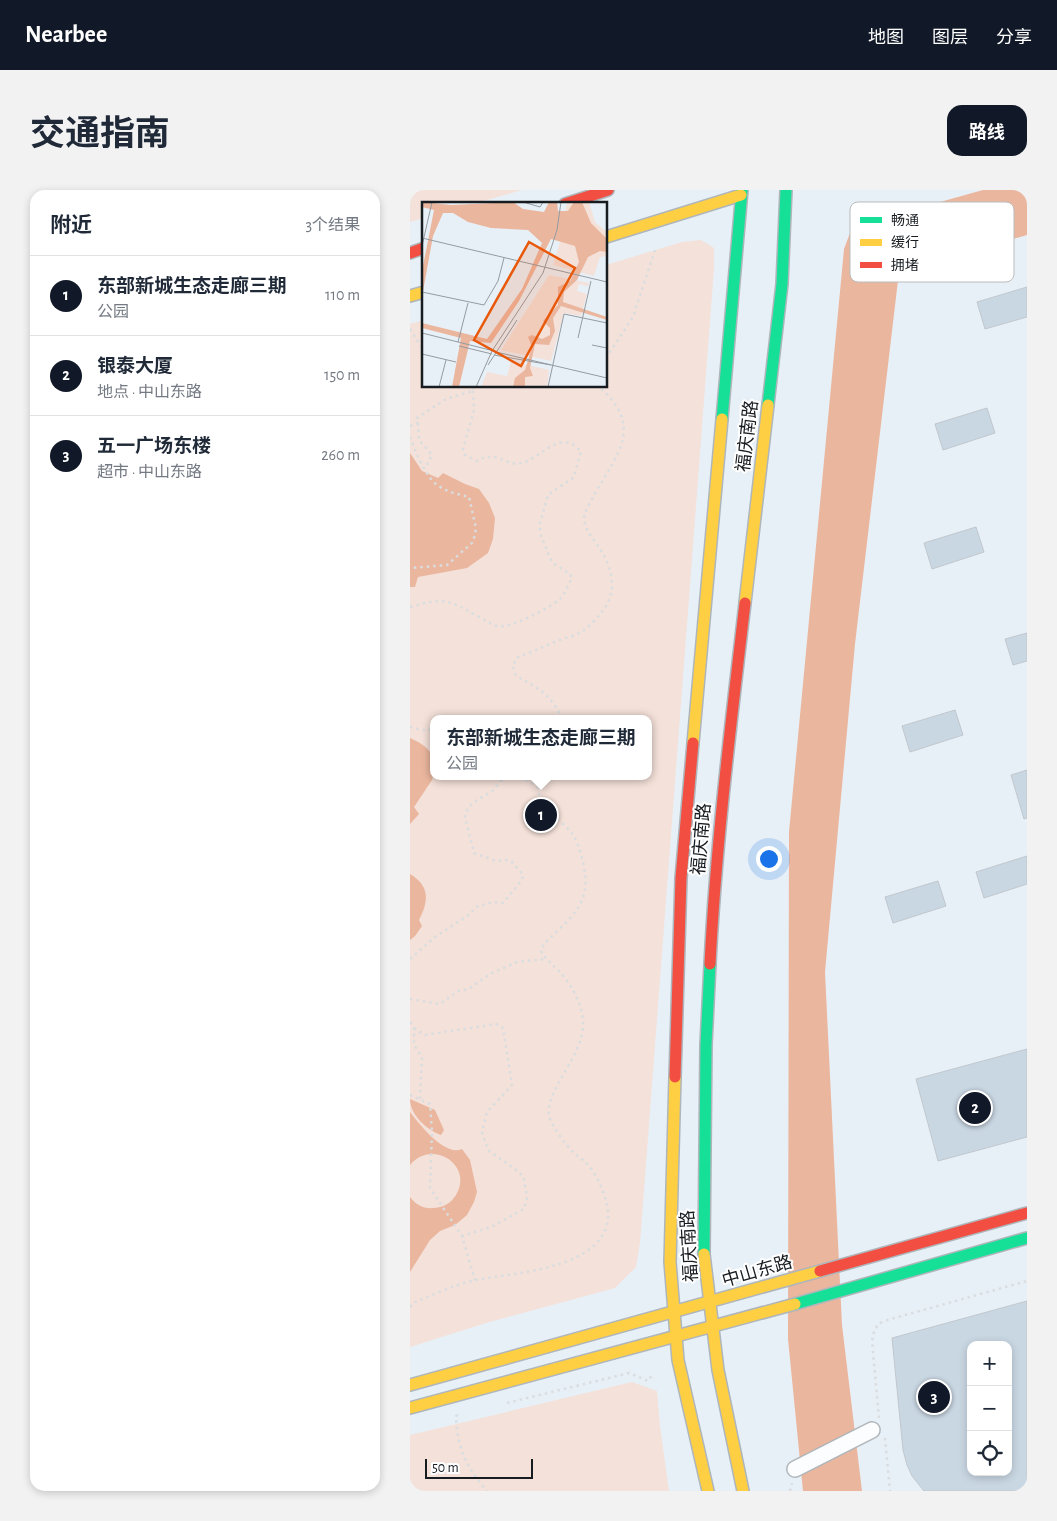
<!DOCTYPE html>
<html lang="zh">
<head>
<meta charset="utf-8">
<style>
  :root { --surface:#fff; --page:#f2f2f3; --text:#1f2937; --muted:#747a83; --line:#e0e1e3; --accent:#111827 }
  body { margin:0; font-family:"Alegreya Sans","Noto Sans SC",sans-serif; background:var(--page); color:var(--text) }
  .controls { position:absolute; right:15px; bottom:15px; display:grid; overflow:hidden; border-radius:10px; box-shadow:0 2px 8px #0003 }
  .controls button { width:45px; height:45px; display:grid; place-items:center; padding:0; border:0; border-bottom:1px solid var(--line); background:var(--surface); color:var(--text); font:25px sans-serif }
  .scale { position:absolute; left:15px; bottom:12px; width:108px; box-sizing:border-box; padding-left:5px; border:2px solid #171c21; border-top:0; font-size:14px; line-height:18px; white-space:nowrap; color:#171c21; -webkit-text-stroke:4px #fff; paint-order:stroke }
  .you { position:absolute; left:358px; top:668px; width:18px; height:18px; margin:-12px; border:4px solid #fff; border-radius:50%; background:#1a73e8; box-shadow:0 0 0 8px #1a73e833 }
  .badge { display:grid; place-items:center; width:32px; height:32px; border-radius:50%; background:var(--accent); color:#fff; font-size:16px; font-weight:700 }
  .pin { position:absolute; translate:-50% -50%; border:2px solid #fff; box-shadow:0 1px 5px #0006 }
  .popup { position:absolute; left:20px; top:525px; width:222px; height:65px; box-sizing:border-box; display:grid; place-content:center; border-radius:10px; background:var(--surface); filter:drop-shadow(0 1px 4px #0005); font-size:16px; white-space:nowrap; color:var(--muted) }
  .popup b { font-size:19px; color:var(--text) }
  .popup::after { content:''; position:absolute; left:50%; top:100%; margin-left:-10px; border:10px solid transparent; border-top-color:var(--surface) }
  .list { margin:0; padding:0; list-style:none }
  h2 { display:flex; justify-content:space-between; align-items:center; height:65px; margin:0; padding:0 20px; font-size:21px }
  h2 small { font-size:16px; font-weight:400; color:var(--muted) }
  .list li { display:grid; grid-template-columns:32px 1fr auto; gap:15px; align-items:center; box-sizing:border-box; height:80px; padding:0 20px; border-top:1px solid var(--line) }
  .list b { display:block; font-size:19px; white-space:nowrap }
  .list p { margin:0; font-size:16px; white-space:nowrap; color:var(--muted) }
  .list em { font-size:16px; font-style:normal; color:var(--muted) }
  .icon { flex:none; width:28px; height:28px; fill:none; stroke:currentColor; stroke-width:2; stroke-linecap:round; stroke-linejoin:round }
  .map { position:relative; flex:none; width:617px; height:1301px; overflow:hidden; border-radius:15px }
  header { display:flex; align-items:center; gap:30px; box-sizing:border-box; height:70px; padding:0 25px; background:var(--accent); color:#fff }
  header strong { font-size:24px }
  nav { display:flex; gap:28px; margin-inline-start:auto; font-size:18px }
  .intro { display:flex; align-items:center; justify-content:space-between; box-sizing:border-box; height:120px; padding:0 30px }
  h1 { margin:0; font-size:35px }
  .button { padding:12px 22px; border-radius:15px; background:var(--accent); color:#fff; font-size:18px; font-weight:700 }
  main { display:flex; gap:30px; padding:0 30px }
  aside { flex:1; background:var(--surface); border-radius:15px; box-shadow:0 2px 8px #0003 }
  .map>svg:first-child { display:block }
  .green { fill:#f4e1d9; fill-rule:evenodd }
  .water { fill:#ebb69e }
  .building { fill:#c9d7e3; stroke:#c1c7cd; fill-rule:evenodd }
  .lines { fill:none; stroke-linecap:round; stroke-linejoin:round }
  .street-casing { stroke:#afb6bb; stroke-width:18 }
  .fast-casing { stroke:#afb6bb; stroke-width:14 }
  .slow-casing { stroke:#afb6bb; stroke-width:14 }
  .jam-casing { stroke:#afb6bb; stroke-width:14 }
  .path { stroke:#dadddf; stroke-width:2.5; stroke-dasharray:2.5 4; stroke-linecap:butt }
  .street { stroke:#fcfdfe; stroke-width:15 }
  .fast { stroke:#16e098; stroke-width:11 }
  .slow { stroke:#ffcf43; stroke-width:11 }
  .jam { stroke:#f24e42; stroke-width:11 }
  .labels { text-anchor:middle; stroke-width:4; stroke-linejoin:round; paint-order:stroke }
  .street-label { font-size:18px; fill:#171c21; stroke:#fff }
  .inset-road { fill:none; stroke:#949ba1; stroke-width:1 }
  .view { fill:#e8590c; fill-opacity:0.15; stroke:#e8590c; stroke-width:2.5 }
  .inset-edge { fill:none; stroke:#171c21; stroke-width:2.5 }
  .key { fill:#fff; stroke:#b9bbbc; stroke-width:1 }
  .key-label { font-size:14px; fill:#171c21 }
</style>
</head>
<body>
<header>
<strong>Nearbee</strong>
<nav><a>地图</a><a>图层</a><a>分享</a></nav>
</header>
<div class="intro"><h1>交通指南</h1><a class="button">路线</a></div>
<main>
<aside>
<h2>附近<small>3个结果</small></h2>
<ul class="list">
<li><span class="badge">1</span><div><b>东部新城生态走廊三期</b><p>公园</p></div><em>110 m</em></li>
<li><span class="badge">2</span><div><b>银泰大厦</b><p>地点 · 中山东路</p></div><em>150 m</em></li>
<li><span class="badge">3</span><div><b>五一广场东楼</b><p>超市 · 中山东路</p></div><em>260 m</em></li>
</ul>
</aside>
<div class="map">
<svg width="617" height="1301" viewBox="0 0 617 1301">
  <rect width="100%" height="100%" fill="#e8f0f7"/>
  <g class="green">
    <path d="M 0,0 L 112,0 L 63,14 L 14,14 L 14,28 L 0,32 Z"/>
    <path d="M 291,50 L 304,58 L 304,79 L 230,1053 L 226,1077 L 205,1098 L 76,1133 L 0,1157 L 0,134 L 14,130 L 14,196 L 196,196 L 196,75 L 272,52 ZM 23,529 L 238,529 L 238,586 L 23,586 Z"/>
    <path d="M 222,1192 L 247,1201 L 250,1236 L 259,1301 L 0,1301 L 0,1245 Z"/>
  </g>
  <g class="water">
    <path d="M 573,0 L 617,0 L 617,45 L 489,82 L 445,454 L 415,782 L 432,1135 L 452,1301 L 393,1301 L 378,1149 L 379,642 L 434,59 L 440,43 L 462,31 Z"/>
    <path d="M 0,263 L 12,281 L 28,288 L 33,283 L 55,294 L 69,299 L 79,313 L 85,328 L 83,349 L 78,363 L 57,378 L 8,387 L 5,397 L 0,397 Z"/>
    <path d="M 0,548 C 20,557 29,567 22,590 L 4,617 L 9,624 L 0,634 Z"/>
    <path d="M 0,684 C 20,696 19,711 9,730 L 12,736 L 5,746 L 0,750 Z"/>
    <path d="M 0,909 L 25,920 L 34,940 L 31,945 C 17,940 0,925 0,909 Z"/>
    <path d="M 0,922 C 9,934 35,967 52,959 L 60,970 L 67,1002 L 64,1012 L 57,1025 L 45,1035 L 30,1041 L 20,1050 L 0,1082 L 0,1007 C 6,1015 14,1019 23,1018 C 33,1018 41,1013 46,1005 C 64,976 23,948 0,975 Z"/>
  </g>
  <g class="building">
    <path d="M 617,97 L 617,127 L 575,139 L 567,112 Z"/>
    <path d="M 577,218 L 585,243 L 533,260 L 525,234 Z"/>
    <path d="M 566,337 L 574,362 L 522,379 L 514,353 Z"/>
    <path d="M 617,443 L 617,471 L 603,475 L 595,449 Z"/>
    <path d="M 545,520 L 553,545 L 500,562 L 492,536 Z"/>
    <path d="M 617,580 L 617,628 L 614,629 L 601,585 Z"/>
    <path d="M 617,666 L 617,694 L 574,708 L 566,682 Z"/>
    <path d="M 528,691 L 536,716 L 483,733 L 475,707 Z"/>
    <path d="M 617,859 L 617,947 L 528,971 L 506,889 Z"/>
    <path d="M 617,1111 L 617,1301 L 514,1301 L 502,1286 L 497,1275 L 493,1260 L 482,1148 ZM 561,1155 L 598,1155 L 598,1282 L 561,1282 Z"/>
  </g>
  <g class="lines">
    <defs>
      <path id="street" d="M 385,1279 L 462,1240"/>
      <g id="fast">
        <path d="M 358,215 L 372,94 L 376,0"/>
        <path d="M 312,229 L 332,0"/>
        <path d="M 294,1064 L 296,855 L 300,774"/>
        <path d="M 385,1114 L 617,1048"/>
      </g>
      <g id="slow">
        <path d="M 196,47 L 331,5"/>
        <path d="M 0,106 L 14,102"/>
        <path d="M 335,413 L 358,215"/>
        <path d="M 283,553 L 312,229"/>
        <path d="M 265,887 L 260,1072 L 268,1170 L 298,1301"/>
        <path d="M 294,1064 L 308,1180 L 333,1301"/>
        <path d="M 0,1195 L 410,1081"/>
        <path d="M 0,1218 L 385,1114"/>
      </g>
      <g id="jam">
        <path d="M 155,14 L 198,0"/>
        <path d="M 0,63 L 14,58"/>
        <path d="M 300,774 C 306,653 321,533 335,413"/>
        <path d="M 265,887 L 271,688 L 283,553"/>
        <path d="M 410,1081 L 617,1023"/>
      </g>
    </defs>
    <use href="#street" class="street-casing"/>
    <use href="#fast" class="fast-casing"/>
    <use href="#slow" class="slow-casing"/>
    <use href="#jam" class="jam-casing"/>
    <g class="path">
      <path d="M 0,139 L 14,161"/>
      <path d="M 196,168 L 223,127 L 245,60"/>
      <path d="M 8,233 L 9,250 L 22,265 L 15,278"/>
      <path d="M 0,236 L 8,233 L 7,228 L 36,209 L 63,201 L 63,196"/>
      <path d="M 0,247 C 4,259 16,287 26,294 C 36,302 48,304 59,307 L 66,338 L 65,345 L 62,353 L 37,375 L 0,378"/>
      <path d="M 0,417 C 35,407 39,410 69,427 C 75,430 81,434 87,436 C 101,439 139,418 150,409 C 155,404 158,395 162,388 L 160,384 L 143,373 L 140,368 L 130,343 L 130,333 L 138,305 L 164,287 L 171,261 C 168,259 165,255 162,254 C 145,246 128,269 112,273 C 95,277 88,259 67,271 L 55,265 L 53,259 L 64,220 L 63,201"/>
      <path d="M 90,529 L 102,529"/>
      <path d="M 152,529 C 143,506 127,497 106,486 L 103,477 L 106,468 C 122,462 137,455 152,449 C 159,447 167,445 173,441 C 182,434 190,425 196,416 C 207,398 201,375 190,359 C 184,350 175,341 174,329 C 174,322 181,311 184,305 C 208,263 235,236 188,196"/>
      <path d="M 0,537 L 18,541 L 23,537"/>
      <path d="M 110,586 L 129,598"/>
      <path d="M 0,769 L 25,747 L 60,724 L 66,717 L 83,712 L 93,713 L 112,690 L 113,685 L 102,672 L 97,670 L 86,671 L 64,663 L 55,628 C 56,613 70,609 81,602 C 86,598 91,591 95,586"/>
      <path d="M 0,809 L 30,814 L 48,801 L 59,799 L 80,784 L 107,772 L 135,769"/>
      <path d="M 0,832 L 4,838 L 4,855 L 12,867 L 10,909"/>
      <path d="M 4,838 L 15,845 L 86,834 L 93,838 L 102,895 L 77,922 L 72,942 L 78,960 L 109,982 L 114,988 L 117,1008 L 114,1019 L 81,1037 L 52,1046"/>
      <path d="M 0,905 L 20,914 L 22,942 L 20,998 L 52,1046 L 65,1090"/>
      <path d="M 0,1117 L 5,1112 C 25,1104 46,1094 66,1090 C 108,1082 214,1078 196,1010 C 192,998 185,981 176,973 C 173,969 168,967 164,963 C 156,955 142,937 139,926 C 134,901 176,863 173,831 C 172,813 160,792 148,780 C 141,773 136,770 131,761 L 134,754 C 145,743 159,731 168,718 C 171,713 174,706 175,700 C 178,686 170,653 161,642 C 151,630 136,623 130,608 C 127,600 130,594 134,586"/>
      <path d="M 97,1213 L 219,1183 L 238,1191 L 242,1185"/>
      <path d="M 48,1225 L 46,1226 C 47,1258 56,1277 77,1301"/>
      <path d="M 469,1228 L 462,1151 C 464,1141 465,1135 474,1131 L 617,1091"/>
      <path d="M 475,1248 L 480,1301"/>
      <path d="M 380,1301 L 382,1293"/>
    </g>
    <use href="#street" class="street"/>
    <use href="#fast" class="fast"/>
    <use href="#slow" class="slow"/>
    <use href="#jam" class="jam"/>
  </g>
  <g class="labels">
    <g class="street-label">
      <text transform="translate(337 246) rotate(-83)" y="6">福庆南路</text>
      <text transform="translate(291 649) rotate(-85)" y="6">福庆南路</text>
      <text transform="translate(279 1056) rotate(-93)" y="6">福庆南路</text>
      <text transform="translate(347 1081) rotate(-16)" y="6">中山东路</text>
    </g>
  </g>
  <g transform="translate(12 12)">
    <rect width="185" height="185" fill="#e8f0f7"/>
    <path d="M 145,0 L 167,0 L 173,20 L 185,30 L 185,54 L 178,55 L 172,74 L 131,63 L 138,40 ZM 127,73 L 167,81 L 166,84 L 157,82 L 155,89 L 165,92 L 159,114 L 142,111 L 129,159 L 79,148 ZM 89,159 L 127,168 L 125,185 L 59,185 L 65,170 L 85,174 Z" fill="#f4e1d9"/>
    <path d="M 0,0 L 29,3 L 91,0 L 101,7 L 122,10 L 127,0 L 135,0 L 136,9 L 146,9 L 152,0 L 160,0 L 169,21 L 185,37 L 185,50 L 178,49 L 166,55 L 155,78 L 142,90 L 141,100 L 185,115 L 185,118 L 139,104 L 131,116 L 133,129 L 127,143 L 113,142 L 108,166 L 111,174 L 103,175 L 103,185 L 91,185 L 93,176 L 103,168 L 110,145 L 106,135 L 110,133 L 120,137 L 128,133 L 128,126 L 121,119 L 136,103 L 136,85 L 148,79 L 157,60 L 153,44 L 129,37 L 97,99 L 69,141 L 48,139 L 37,185 L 30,185 L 39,136 L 0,126 L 0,121 L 65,137 L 100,87 L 120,41 L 106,28 L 69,26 L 46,20 L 31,11 L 21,11 L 11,34 L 0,95 L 0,69 L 12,8 L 0,5 Z" fill="#ebb69e"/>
    <path class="inset-road" d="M 101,0 L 118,5 L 121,0M 0,36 L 185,80M 0,44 L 10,0M 0,90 L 62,103 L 76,79 L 82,56M 0,131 L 72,149M 156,136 L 169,79M 36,140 L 46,101M 170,143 L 185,146M 37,144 L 70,152M 74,150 L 185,176M 0,152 L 34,160M 72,153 L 129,163M 66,163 L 95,118M 17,185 L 24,158M 54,185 L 70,149 L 121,71 L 135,28 L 139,0M 126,185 L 142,112 L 185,121"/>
    <path class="view" d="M 107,40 L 153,66 L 99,164 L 52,138 Z"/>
    <rect width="185" height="185" class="inset-edge"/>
  </g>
  <rect x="440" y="12" width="164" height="80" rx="8" class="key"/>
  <rect x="450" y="27" width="22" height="6" fill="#16e098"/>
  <rect x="450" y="49" width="22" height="7" fill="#ffcf43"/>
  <rect x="450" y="72" width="22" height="6" fill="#f24e42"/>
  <g class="key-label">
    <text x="481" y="35">畅通</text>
    <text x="481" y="57">缓行</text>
    <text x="481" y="80">拥堵</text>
  </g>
</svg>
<div class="controls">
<button>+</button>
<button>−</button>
<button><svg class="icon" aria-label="locate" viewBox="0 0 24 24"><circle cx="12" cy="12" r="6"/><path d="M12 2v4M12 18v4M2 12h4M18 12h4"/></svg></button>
</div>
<div class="scale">50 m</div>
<div class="you"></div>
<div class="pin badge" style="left:131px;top:625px">1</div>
<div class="popup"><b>东部新城生态走廊三期</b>公园</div>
<div class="pin badge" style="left:565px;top:918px">2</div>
<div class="pin badge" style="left:524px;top:1207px">3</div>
</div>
</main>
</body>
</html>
